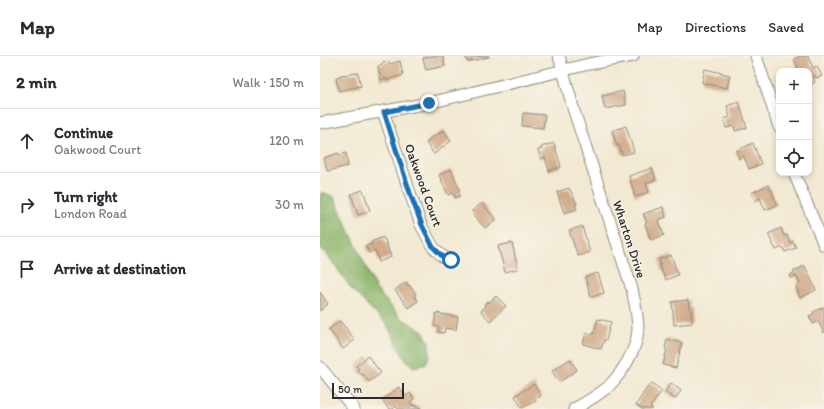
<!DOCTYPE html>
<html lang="en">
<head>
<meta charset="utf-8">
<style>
  :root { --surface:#fff; --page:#f7f7f7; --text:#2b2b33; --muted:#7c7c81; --line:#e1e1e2 }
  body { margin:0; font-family:Itim,sans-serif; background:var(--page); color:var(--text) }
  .controls { position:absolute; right:12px; top:12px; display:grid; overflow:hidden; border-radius:8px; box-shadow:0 2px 6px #0003 }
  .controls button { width:36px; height:36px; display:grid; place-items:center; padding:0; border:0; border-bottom:1px solid var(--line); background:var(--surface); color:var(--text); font:20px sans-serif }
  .scale { position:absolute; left:12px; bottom:10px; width:72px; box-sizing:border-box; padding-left:4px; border:2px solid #2b2b2b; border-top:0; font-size:11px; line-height:14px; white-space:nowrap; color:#2b2b2b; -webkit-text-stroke:3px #f7f3e8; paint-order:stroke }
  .stop { position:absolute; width:12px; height:12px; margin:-9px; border:3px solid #1f6fb2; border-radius:50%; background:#fff }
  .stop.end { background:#1f6fb2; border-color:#fff; box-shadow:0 1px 4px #0008 }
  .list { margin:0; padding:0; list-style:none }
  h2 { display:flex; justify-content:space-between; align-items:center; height:52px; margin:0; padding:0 16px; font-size:17px }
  h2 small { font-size:13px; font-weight:400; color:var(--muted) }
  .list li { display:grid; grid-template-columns:26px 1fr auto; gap:12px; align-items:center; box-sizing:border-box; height:64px; padding:0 16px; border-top:1px solid var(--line) }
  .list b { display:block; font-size:15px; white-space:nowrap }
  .list p { margin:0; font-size:13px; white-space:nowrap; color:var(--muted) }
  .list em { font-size:13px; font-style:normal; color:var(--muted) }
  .icon { flex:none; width:22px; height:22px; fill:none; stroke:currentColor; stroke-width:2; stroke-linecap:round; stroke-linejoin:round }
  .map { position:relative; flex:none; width:504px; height:353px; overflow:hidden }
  header { display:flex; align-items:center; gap:24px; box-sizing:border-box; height:56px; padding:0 20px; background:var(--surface); border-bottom:1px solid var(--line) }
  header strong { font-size:19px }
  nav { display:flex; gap:22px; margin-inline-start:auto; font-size:14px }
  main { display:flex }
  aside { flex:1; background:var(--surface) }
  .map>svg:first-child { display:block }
  .forest { fill:#89b268; stroke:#5a6e4a }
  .building { fill:#d2ac8a }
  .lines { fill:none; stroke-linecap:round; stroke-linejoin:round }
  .minor-casing { stroke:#8e8a7e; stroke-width:13 }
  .minor { stroke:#fff; stroke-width:11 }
  .route { stroke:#1f6fb2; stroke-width:5 }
  .labels { text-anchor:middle; stroke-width:3; stroke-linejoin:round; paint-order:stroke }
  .street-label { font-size:13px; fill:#2b2b2b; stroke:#f7f3e8 }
</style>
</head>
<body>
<header>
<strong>Map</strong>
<nav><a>Map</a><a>Directions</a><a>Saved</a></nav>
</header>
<main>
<aside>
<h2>2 min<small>Walk · 150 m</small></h2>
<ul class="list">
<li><svg class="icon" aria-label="ahead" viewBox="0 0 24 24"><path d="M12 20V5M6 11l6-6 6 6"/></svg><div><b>Continue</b><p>Oakwood Court</p></div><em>120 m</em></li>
<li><svg class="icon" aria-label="right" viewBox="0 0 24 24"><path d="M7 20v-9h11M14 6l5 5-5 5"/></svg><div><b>Turn right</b><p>London Road</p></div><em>30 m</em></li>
<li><svg class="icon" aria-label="arrive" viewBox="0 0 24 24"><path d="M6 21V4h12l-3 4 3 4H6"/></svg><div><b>Arrive at destination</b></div></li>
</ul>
</aside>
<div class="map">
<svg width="504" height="353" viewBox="0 0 504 353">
  <rect width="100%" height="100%" fill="#f7f3e8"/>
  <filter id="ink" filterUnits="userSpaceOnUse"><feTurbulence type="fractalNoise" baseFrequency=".025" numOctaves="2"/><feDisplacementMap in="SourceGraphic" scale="8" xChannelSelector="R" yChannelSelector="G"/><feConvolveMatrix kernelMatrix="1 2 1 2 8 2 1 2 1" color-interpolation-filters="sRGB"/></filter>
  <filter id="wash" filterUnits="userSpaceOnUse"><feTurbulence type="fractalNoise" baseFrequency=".012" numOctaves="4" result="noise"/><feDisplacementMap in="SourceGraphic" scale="16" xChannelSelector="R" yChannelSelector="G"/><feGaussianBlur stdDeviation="0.9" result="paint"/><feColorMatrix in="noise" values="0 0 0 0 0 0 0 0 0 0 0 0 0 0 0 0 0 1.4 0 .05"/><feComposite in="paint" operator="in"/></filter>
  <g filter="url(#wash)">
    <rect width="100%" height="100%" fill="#f2e9d2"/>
    <path class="forest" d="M 2,136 L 14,141 L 56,233 L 81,262 L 103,275 L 109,286 L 110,299 L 105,309 L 93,311 L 84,302 L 67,269 L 33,235 L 11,204 L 0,192 L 0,140 Z"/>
    <g id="blocks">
      <g class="building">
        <path d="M 111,0 L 123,0 L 125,10 L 106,14 L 103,2 Z"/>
        <path d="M 145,0 L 169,0 L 169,1 L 147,6 Z"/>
        <path d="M 480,0 L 488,0 L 493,12 L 497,10 L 502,20 L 496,22 L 493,17 L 492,18 L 495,26 L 489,29 L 489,15 L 479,15 L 474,3 Z"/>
        <path d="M 69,5 L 70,8 L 80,5 L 83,19 L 67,24 L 66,22 L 61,24 L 58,10 L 62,9 L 62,7 Z"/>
        <path d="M 385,13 L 410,19 L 407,32 L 382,27 Z"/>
        <path d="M 38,17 L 41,30 L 19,35 L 16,22 L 21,21 L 20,19 Z"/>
        <path d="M 303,35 L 306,49 L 285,53 L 282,40 Z"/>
        <path d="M 419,46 L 427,72 L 415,75 L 414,70 L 406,72 L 404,63 L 410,61 L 407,50 Z"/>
        <path d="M 203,57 L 225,59 L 223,72 L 202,70 Z"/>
        <path d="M 306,70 L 314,96 L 302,99 L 299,89 L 297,90 L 292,75 Z"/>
        <path d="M 124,74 L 131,85 L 114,98 L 106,87 L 109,85 L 108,84 Z"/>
        <path d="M 234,87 L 241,111 L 229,115 L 225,101 L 221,103 L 218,94 L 222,93 L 221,91 Z"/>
        <path d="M 433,87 L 441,108 L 429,113 L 424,100 L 419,103 L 416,95 Z"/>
        <path d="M 18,97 L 19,99 L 26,97 L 28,110 L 7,115 L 4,102 Z"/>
        <path d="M 332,112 L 336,124 L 326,127 L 329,136 L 315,141 L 309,120 Z"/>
        <path d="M 131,113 L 140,134 L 138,135 L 140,140 L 135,142 L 133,137 L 128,139 L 119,119 Z"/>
        <path d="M 448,129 L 450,133 L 451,133 L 457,149 L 445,154 L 440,142 L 435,145 L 431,137 Z"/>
        <path d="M 249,132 L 257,148 L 255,149 L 257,153 L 244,157 L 237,136 Z"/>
        <path d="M 43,134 L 50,155 L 38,159 L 31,138 Z"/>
        <path d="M 162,147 L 176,164 L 165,172 L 153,159 L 154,158 L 152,155 Z"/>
        <path d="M 343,151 L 346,161 L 338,164 L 344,179 L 331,184 L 325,168 L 327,167 L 323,158 Z"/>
        <path d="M 262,170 L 270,196 L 258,200 L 249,175 Z"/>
        <path d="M 461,172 L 464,180 L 467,179 L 470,187 L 473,185 L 476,192 L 465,196 L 463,191 L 456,194 L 448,178 Z"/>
        <path d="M 63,181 L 64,184 L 65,184 L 71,201 L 59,206 L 55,194 L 49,197 L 46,190 L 52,188 L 51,186 Z"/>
        <path d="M 192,187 L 198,213 L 185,216 L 178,190 Z"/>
        <path d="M 351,199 L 358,219 L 346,224 L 339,209 L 341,209 L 339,203 Z"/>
        <path d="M 485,210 L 496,234 L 480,242 L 476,231 L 480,228 L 476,220 L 471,222 L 470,219 L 474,217 L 474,215 Z"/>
        <path d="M 278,217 L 284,237 L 271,241 L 265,221 Z"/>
        <path d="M 86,226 L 88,230 L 89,229 L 96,238 L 94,239 L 98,245 L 88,252 L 75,234 Z"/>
        <path d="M 0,236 L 8,248 L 0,255 Z"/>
        <path d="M 176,240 L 186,250 L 170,265 L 161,255 L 166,250 L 164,249 L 168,245 L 169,247 Z"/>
        <path d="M 368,244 L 369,252 L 371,252 L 372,267 L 354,269 L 352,246 Z"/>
        <path d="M 504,251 L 504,277 L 498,265 L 493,268 L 489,260 L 494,258 L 493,256 Z"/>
        <path d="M 116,257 L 138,261 L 136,274 L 125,272 L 124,277 L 118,276 L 119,271 L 114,270 Z"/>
        <path d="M 278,263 L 291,266 L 286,284 L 284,284 L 281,293 L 263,288 L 266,277 L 273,279 Z"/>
        <path d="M 20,265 L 35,284 L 23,293 L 9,273 Z"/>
        <path d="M 347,283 L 362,287 L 356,312 L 343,309 L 347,293 L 345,292 Z"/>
        <path d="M 48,300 L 61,317 L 49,326 L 43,318 L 42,319 L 37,314 L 39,313 L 36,310 Z"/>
        <path d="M 250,303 L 257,314 L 239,326 L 232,315 Z"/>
        <path d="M 332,327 L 342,335 L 330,351 L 333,353 L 322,353 L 316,349 L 327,332 L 327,333 Z"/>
        <path d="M 351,327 L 361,335 L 355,343 L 345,336 Z"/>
        <path d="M 214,328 L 221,340 L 215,343 L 216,345 L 202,352 L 195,340 Z"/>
        <path d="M 79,331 L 86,340 L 90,337 L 94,343 L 90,346 L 92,349 L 101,352 L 100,353 L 78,353 L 76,350 L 73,353 L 69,353 L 62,344 Z"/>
      </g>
    </g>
  </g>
  <g filter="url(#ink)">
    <use href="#blocks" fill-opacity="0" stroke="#8e8a7e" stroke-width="1"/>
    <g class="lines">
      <defs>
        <g id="minor">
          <path d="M 239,0 L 254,55 L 312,233 C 315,247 318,260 318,273 C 317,294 302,317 288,331 C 278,339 265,347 254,353"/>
          <path d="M 436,0 L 459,71"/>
          <path d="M 63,55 L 91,140 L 101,169 L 113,191 L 122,200 L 131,204"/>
          <path d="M 0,67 L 109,47 L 269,8 L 313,0"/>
          <path d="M 474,117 L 504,189"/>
          <path d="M 0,311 L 34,353"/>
        </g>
      </defs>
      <use href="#minor" class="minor-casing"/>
      <use href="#minor" class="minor"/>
    </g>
  </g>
  <g class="lines" filter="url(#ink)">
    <path class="route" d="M 109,47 L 64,56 L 91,140 L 102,169 L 113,191 L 122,200 L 131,204"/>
  </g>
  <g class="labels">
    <g class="street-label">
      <text transform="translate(104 129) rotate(70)" y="5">Oakwood Court</text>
      <text transform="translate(310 183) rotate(72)" y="5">Wharton Drive</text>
    </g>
  </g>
</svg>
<div class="controls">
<button>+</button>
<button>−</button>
<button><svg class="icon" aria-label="locate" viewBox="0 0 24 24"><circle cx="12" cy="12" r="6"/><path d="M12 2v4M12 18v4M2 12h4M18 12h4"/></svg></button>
</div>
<div class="scale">50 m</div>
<div class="stop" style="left:131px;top:204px"></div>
<div class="stop end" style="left:109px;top:47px"></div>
</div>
</main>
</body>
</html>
